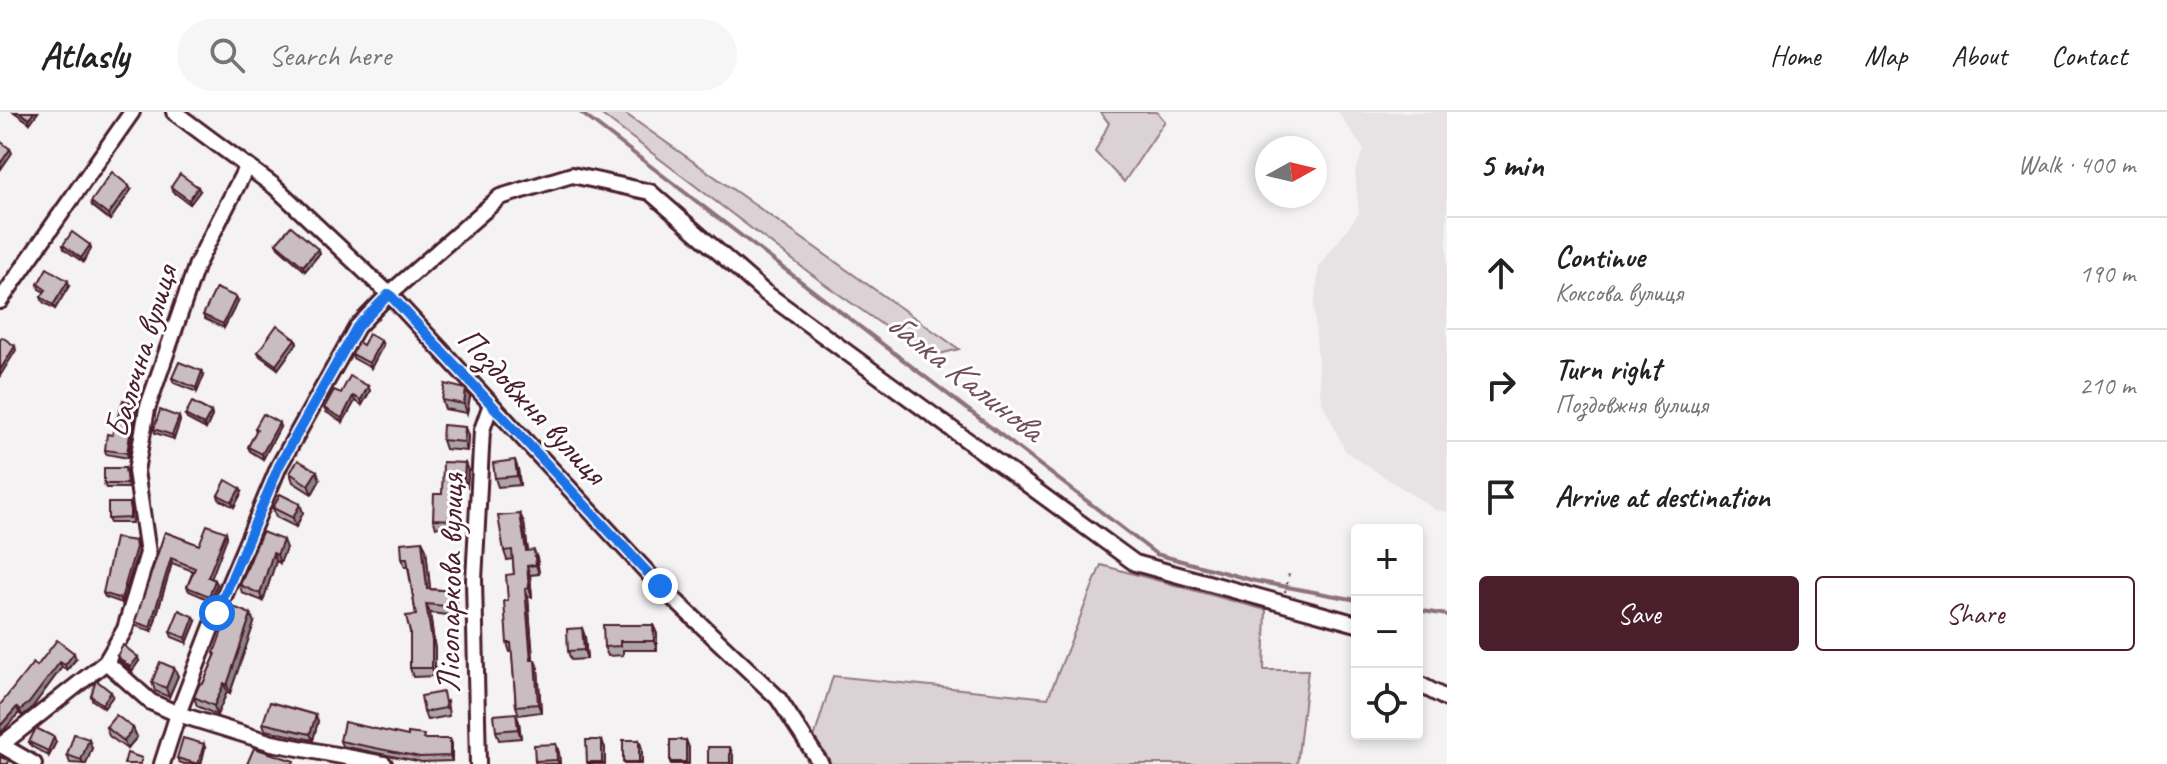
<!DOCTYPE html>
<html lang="en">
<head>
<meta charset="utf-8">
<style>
  :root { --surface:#fff; --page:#f6f6f6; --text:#222; --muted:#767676; --line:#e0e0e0; --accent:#4a1f2b }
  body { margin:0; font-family:Caveat,sans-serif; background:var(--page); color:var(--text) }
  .controls { position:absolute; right:24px; bottom:24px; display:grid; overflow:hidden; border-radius:8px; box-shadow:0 4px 12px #0003 }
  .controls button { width:72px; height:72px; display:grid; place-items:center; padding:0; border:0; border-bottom:2px solid var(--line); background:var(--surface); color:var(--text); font:40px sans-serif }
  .compass { position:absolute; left:1255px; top:24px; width:72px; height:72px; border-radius:50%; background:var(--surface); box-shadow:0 4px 12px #0003; rotate:82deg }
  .stop { position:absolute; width:24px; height:24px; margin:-18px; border:6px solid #1a73e8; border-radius:50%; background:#fff }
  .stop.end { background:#1a73e8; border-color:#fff; box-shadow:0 2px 8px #0008 }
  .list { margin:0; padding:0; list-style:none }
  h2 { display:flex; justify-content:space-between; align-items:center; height:104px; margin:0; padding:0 32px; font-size:34px }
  h2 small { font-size:26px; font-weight:400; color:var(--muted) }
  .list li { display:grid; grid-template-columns:52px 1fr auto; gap:24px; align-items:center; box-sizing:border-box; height:112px; padding:0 32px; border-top:2px solid var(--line) }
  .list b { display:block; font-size:30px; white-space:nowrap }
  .list p { margin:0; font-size:26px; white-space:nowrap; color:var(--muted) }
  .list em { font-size:26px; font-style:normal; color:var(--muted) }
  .actions { display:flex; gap:16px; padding:24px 32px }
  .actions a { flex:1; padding:18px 0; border:2px solid var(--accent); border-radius:8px; text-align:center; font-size:28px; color:var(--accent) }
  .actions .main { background:var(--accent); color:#fff }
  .icon { flex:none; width:44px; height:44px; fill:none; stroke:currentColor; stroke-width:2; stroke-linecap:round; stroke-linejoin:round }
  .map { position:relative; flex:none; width:1447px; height:652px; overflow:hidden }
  header { display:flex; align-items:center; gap:48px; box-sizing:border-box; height:112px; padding:0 40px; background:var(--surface); border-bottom:2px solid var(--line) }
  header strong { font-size:38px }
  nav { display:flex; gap:44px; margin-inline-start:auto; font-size:28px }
  .search { width:560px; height:72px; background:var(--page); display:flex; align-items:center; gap:20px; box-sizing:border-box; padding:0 28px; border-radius:44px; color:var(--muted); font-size:30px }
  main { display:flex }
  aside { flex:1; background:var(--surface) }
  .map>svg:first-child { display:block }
  .built { fill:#e7e2e3 }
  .green { fill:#dbd2d5; stroke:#927880; stroke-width:2 }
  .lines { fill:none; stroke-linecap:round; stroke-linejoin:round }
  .stream { stroke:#8d727a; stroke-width:4 }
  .minor-casing { stroke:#4a1f2b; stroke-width:20 }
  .path { stroke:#4a1f2b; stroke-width:2; stroke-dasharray:2 6; stroke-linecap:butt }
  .minor { stroke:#fff; stroke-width:14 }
  .wall { fill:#aea3a6; stroke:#4a1f2b; stroke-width:2 }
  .shaded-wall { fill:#8d8487; stroke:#4a1f2b; stroke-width:2 }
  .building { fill:#cabdc1; stroke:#4a1f2b; stroke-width:2 }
  .route { stroke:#1a73e8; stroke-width:10 }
  .labels { text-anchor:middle; stroke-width:6; stroke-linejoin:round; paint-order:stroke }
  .street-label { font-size:34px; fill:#4a1f2b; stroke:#fff }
  .water-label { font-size:36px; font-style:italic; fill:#714f59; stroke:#fff }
</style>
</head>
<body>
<header>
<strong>Atlasly</strong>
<div class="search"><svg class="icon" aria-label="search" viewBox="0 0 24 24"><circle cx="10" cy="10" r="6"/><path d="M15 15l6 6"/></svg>Search here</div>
<nav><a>Home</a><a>Map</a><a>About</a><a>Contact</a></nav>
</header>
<main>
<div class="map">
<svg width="1447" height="652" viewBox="0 0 1447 652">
  <rect width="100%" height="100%" fill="#f4f2f2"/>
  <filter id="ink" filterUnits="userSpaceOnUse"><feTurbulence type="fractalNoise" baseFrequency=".0125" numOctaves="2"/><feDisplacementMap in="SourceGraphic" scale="16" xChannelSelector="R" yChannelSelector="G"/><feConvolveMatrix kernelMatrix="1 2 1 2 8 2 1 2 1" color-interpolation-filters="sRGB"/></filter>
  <g filter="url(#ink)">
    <path class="built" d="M 1338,0 L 1447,0 L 1447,400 L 1436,398 L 1346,340 L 1321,288 L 1314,196 L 1319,155 L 1359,101 L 1355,60 L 1364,38 Z"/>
    <g class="green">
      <path d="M 598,0 L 623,0 L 959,237 L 928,245 L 823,171 Z"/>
      <path d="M 1100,0 L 1157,0 L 1165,9 L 1124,70 L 1095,40 L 1109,11 Z"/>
      <path d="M 1101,453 L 1266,498 L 1264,558 L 1308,558 L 1297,652 L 806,652 L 833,564 L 1048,586 Z"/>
    </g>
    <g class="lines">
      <g class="stream">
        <path d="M 580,0 L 1156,442 L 1255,469 L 1357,488"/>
        <path d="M 1417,498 L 1447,503"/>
      </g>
      <defs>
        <g id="minor">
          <path d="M 174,0 L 274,74 L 389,182 L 660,474 L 778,586 L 821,652"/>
          <path d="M 0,189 L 132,0"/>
          <path d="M 106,550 L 151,590 L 178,602 L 272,631 L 384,652"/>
          <path d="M 1417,571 L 1447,587"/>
          <path d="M 34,652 L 1,633 L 106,550 L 125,517 L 148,441 L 136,359 L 147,297 L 197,152 L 247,54"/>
          <path d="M 162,652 L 178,602 L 217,501 L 279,354 L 357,215 L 389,182 L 500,85 L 572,63 L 650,80 L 763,179 L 1135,451 L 1357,512"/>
          <path d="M 478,652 L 474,468 L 482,318 L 491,292"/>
        </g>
      </defs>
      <use href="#minor" class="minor-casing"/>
      <path class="path" d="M 1285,480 L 1290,457"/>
      <use href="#minor" class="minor"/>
    </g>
    <g class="wall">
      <path d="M 14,0 L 38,0 L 30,11 Z"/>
      <path d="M 171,75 L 200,79 L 190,92 L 172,79 Z"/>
      <path d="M 131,78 L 110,108 L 92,94 L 91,90 Z"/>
      <path d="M 276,131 L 318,137 L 320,141 L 305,159 L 278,135 Z"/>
      <path d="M 63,133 L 90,133 L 91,137 L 83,150 L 64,137 Z"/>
      <path d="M 38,172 L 69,174 L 55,197 L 43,190 L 41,185 L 45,180 L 39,177 Z"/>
      <path d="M 238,189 L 224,216 L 205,207 L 203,203 Z"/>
      <path d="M 295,227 L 297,231 L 278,257 L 260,244 L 258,240 Z"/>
      <path d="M 381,229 L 383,233 L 371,256 L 353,246 L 352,242 L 363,233 Z"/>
      <path d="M 202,259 L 204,263 L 197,280 L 174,271 L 172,266 Z"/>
      <path d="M 368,274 L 370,279 L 362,293 L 355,289 L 343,310 L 326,300 L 324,296 L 341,281 Z"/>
      <path d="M 466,277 L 470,285 L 467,301 L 445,297 L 442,288 Z"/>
      <path d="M 137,296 L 128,346 L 106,342 L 105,338 Z"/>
      <path d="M 211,300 L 212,304 L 206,317 L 187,307 L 185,303 Z"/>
      <path d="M 179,305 L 180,309 L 174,327 L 155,321 L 154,317 Z"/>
      <path d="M 280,315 L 263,347 L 250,339 L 248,335 L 256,320 L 255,316 Z"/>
      <path d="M 468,324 L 467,339 L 445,337 L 442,328 Z"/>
      <path d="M 465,351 L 468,359 L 467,375 L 460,375 L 457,416 L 436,415 L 433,407 L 442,382 Z"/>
      <path d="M 125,356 L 128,376 L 106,376 L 104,372 Z"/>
      <path d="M 518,357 L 520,373 L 498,375 L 495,366 Z"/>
      <path d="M 290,361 L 320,368 L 312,382 L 293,370 Z"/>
      <path d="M 242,380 L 234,395 L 219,387 L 218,383 Z"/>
      <path d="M 130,391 L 131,395 L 132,411 L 110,411 L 108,407 Z"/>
      <path d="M 300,392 L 303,401 L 296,415 L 276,405 L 273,396 Z"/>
      <path d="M 520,402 L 524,411 L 528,438 L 537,446 L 539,462 L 530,463 L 532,485 L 528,485 L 533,548 L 538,556 L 541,600 L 519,603 L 516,594 L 512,540 L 510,540 L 507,531 L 508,489 L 514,462 L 513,447 L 507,448 L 504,439 Z"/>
      <path d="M 165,420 L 199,433 L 226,420 L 227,425 L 211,466 L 215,468 L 217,472 L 210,488 L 189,479 L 187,475 L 193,459 L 172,451 L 152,519 L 136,514 L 135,510 Z"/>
      <path d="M 262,420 L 286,436 L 280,451 L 276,449 L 263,489 L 242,481 L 240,473 Z"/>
      <path d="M 135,429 L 138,439 L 122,491 L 105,485 L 103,481 Z"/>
      <path d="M 422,429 L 426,437 L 430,477 L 454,479 L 457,488 L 456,504 L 430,501 L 435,538 L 435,564 L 413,565 L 410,556 L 416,503 L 408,455 L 405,455 L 402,446 Z"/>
      <path d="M 196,509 L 187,531 L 172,525 L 170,520 Z"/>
      <path d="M 254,511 L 230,581 L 227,580 L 217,603 L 197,594 L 194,585 L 203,572 L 215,544 L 214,541 Z"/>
      <path d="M 653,513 L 657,522 L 657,538 L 623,538 L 623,543 L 608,544 L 604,535 Z"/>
      <path d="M 582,516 L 585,525 L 587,547 L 571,548 L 568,539 Z"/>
      <path d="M 117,544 L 139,549 L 132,559 L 119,548 Z"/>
      <path d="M 76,547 L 67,558 L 62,555 L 31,597 L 22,604 L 19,601 L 0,620 L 0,593 L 37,554 Z"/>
      <path d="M 174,556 L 178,564 L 169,585 L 155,579 L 152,570 Z"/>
      <path d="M 91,584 L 113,584 L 104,596 L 92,588 Z"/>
      <path d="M 447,589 L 449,604 L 427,608 L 424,600 Z"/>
      <path d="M 318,609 L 313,628 L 265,618 L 263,611 Z"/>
      <path d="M 519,610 L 521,626 L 499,628 L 496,619 Z"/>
      <path d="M 106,615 L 133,616 L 137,625 L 127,637 L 109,624 Z"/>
      <path d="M 408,624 L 425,627 L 450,627 L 452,632 L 452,649 L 422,650 L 342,634 L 340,629 Z"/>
      <path d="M 639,628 L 642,637 L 642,652 L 624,652 L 623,650 Z"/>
      <path d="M 686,628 L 689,636 L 689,652 L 671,652 L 670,650 Z"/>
      <path d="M 29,630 L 56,630 L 49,644 L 31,634 Z"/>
      <path d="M 556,632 L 559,641 L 560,652 L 536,652 L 535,649 Z"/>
      <path d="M 92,636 L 86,652 L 70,651 L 67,643 Z"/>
      <path d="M 205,636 L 201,652 L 184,652 L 179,650 L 177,646 Z"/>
      <path d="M 605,636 L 605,652 L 588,652 L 587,650 Z"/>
    </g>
    <g class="shaded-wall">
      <path d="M 34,0 L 38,0 L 30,11 L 29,7 Z"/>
      <path d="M 10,37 L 12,41 L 1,57 L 0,52 Z"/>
      <path d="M 129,74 L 131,78 L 110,108 L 108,103 Z"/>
      <path d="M 198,75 L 200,79 L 190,92 L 189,88 Z"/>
      <path d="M 90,133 L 91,137 L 83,150 L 81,146 Z"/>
      <path d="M 318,137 L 320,141 L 305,159 L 303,154 Z"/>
      <path d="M 68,169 L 69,174 L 55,197 L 53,193 Z"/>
      <path d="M 236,185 L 238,189 L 224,216 L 223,212 Z"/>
      <path d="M 295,227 L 297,231 L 278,257 L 276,253 Z"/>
      <path d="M 381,229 L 383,233 L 371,256 L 369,251 Z"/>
      <path d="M 15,234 L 16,238 L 0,264 L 0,258 Z"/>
      <path d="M 202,259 L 204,263 L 197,280 L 196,276 Z"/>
      <path d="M 368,274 L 370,279 L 362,293 L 361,288 Z"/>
      <path d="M 466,277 L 470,285 L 467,301 L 464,292 Z"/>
      <path d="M 353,284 L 355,289 L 343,310 L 342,306 Z"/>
      <path d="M 135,292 L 137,296 L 128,346 L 127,341 Z"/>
      <path d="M 211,300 L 212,304 L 206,317 L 204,313 Z"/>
      <path d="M 179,305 L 180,309 L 174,327 L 172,323 Z"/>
      <path d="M 279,311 L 280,315 L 263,347 L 262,342 Z"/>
      <path d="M 465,315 L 468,324 L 467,339 L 464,330 Z"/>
      <path d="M 515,348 L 518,357 L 520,373 L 517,364 Z"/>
      <path d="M 465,351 L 468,359 L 467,375 L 464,366 Z"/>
      <path d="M 317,359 L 320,368 L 312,382 L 308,373 Z"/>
      <path d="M 456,366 L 460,375 L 457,416 L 454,408 Z"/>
      <path d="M 240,376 L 242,380 L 234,395 L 232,390 Z"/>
      <path d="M 300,392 L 303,401 L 296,415 L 293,406 Z"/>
      <path d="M 520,402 L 524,411 L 529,447 L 526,439 Z"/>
      <path d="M 226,420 L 227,425 L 210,470 L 208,465 Z"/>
      <path d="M 283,428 L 286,436 L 280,451 L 277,443 Z"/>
      <path d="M 135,429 L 138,439 L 122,491 L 121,487 Z"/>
      <path d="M 422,429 L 426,437 L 431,485 L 427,477 Z"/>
      <path d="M 534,438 L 537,446 L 539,462 L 536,453 Z"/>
      <path d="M 273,441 L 276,449 L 263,489 L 260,482 Z"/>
      <path d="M 171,446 L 172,451 L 152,519 L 150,515 Z"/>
      <path d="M 527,454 L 530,463 L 532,485 L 529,476 Z"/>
      <path d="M 215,468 L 217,472 L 210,488 L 209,484 Z"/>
      <path d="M 525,477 L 528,485 L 534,557 L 531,548 Z"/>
      <path d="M 454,479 L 457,488 L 456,504 L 453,495 Z"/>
      <path d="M 426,492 L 430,501 L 435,538 L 435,564 L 432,556 Z"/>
      <path d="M 251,502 L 254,511 L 230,581 L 227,573 Z"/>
      <path d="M 194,505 L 196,509 L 187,531 L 186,526 Z"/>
      <path d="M 653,513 L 657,522 L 657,538 L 654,529 Z"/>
      <path d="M 582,516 L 585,525 L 587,547 L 584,538 Z"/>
      <path d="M 74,541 L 76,547 L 67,558 L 65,553 Z"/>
      <path d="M 138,545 L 139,549 L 132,559 L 130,555 Z"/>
      <path d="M 535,548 L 538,556 L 541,600 L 538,592 Z"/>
      <path d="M 60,550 L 62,555 L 31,597 L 22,604 L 20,598 Z"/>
      <path d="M 174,556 L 178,564 L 169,585 L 166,576 Z"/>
      <path d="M 224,571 L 227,580 L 217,603 L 214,594 Z"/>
      <path d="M 111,580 L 113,584 L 104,596 L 102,592 Z"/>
      <path d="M 17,595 L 19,601 L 1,621 L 0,614 Z"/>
      <path d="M 516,601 L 519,610 L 521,626 L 518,617 Z"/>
      <path d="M 316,603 L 318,609 L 313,628 L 310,622 Z"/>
      <path d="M 133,616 L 137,625 L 127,637 L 124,629 Z"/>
      <path d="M 54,625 L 56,630 L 49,644 L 48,639 Z"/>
      <path d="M 89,627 L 92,636 L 86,652 L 83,652 L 81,648 Z"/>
      <path d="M 450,627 L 452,632 L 452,649 L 450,644 Z"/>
      <path d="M 602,628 L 605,636 L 605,652 L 603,652 L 602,650 Z"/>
      <path d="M 639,628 L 642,637 L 642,652 L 640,652 L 639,650 Z"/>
      <path d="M 686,628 L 689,636 L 689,652 L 687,652 L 686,650 Z"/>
      <path d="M 204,632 L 205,636 L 201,652 L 198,652 Z"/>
      <path d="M 556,632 L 559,641 L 560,652 L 559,652 L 557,648 Z"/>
      <path d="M 730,635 L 733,643 L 733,652 L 731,652 L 730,651 Z"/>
    </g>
    <g class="building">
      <path d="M 19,0 L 34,0 L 29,7 Z"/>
      <path d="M 0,29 L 10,37 L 0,52 Z"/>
      <path d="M 112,60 L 129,74 L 108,103 L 91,90 Z"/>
      <path d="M 180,62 L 198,75 L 189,88 L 171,75 Z"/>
      <path d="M 291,114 L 318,137 L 303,154 L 276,131 Z"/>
      <path d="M 72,120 L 90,133 L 81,146 L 63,133 Z"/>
      <path d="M 47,156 L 68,169 L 53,193 L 41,185 L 46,178 L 38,172 Z"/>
      <path d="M 216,176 L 236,185 L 223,212 L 203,203 Z"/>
      <path d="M 277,213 L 295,227 L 276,253 L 258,240 Z"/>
      <path d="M 369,222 L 381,229 L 369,251 L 352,242 L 358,230 L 363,233 Z"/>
      <path d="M 2,225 L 15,234 L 0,258 L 0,227 Z"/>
      <path d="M 179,250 L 202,259 L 196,276 L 172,266 Z"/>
      <path d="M 350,264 L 368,274 L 361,288 L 353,284 L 342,306 L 324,296 L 334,278 L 341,281 Z"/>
      <path d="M 445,272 L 466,277 L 464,292 L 442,288 Z"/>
      <path d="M 123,288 L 135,292 L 127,341 L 105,338 L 107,322 L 112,323 Z"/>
      <path d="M 192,290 L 211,300 L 204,313 L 185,303 Z"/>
      <path d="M 160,298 L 179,305 L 172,323 L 154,317 Z"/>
      <path d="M 263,302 L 279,311 L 262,342 L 248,335 L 257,317 L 255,316 Z"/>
      <path d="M 443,313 L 465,315 L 464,330 L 442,328 Z"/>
      <path d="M 298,348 L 317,359 L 308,373 L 290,361 Z"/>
      <path d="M 515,348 L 517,364 L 495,366 L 493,351 Z"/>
      <path d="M 443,350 L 465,351 L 464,366 L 456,366 L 454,408 L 433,407 L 434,382 L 442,382 Z"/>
      <path d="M 104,356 L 125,356 L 127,372 L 104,372 Z"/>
      <path d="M 226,368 L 240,376 L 232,390 L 218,383 Z"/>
      <path d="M 280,382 L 300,392 L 293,406 L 273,396 Z"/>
      <path d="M 108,391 L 130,391 L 130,406 L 108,407 Z"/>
      <path d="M 520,402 L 526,439 L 534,438 L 536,453 L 527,454 L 529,476 L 525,477 L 531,548 L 535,548 L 538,592 L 516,594 L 511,531 L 507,531 L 504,489 L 508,489 L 506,463 L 514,462 L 512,438 L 504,439 L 498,404 Z"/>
      <path d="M 207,413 L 226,420 L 208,465 L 215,468 L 209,484 L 187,475 L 195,456 L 171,446 L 150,515 L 135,510 L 165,420 L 199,433 Z"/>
      <path d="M 262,420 L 283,428 L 277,443 L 273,441 L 260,482 L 240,473 Z"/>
      <path d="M 115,426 L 135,429 L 136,435 L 121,487 L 103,481 Z"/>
      <path d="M 422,429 L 427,477 L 454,479 L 453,495 L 426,492 L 432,529 L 432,556 L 410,556 L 410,520 L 406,504 L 416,503 L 407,446 L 402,446 L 401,431 Z"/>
      <path d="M 231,494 L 251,502 L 227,573 L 224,571 L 214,594 L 194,585 L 200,571 L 203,572 L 216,542 L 214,541 Z"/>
      <path d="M 179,498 L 194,505 L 186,526 L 170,520 Z"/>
      <path d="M 603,513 L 653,513 L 654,529 L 620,529 L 620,534 L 604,535 Z"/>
      <path d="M 582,516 L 584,538 L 568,539 L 567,517 Z"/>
      <path d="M 57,528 L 74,541 L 65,553 L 60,550 L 29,591 L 20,598 L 17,595 L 0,614 L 0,593 L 33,551 L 37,554 Z"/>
      <path d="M 123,533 L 138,545 L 130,555 L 117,544 Z"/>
      <path d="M 160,550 L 174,556 L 166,576 L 152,570 Z"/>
      <path d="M 96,568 L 111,580 L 102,592 L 91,584 Z"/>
      <path d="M 443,580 L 446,596 L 424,600 L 421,584 Z"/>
      <path d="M 270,590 L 316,603 L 310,622 L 263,611 Z"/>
      <path d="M 516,601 L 518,617 L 496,619 L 494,603 Z"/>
      <path d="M 116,603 L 133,616 L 124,629 L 106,615 Z"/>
      <path d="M 344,610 L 408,624 L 408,621 L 424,623 L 423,627 L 450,627 L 450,644 L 420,645 L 340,629 Z"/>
      <path d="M 36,616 L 54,625 L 48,639 L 29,630 Z"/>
      <path d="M 74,622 L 89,627 L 81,648 L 67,643 Z"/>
      <path d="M 183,626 L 204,632 L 198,652 L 177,646 Z"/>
      <path d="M 586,628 L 602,628 L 602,650 L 587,650 Z"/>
      <rect x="623" y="628" width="16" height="22"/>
      <rect x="670" y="628" width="16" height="22"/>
      <path d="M 556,632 L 557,648 L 535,649 L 534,633 Z"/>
      <rect x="708" y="635" width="22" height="16"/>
      <path d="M 254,636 L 294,649 L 293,652 L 247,652 Z"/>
      <path d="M 127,641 L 142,646 L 140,652 L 124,652 Z"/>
      <path d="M 0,645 L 9,648 L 8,652 L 0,652 Z"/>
    </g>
  </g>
  <g class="lines" filter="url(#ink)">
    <path class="route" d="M 217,501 L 279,354 L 357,215 L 389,182 L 660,474"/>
  </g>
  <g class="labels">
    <g class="street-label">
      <text transform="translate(140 239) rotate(-73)" y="12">Балочна вулиця</text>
      <text transform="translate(533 293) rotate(47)" y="12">Поздовжня вулиця</text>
      <text transform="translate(449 471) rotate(-89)" y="12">Лісопаркова вулиця</text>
    </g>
    <g class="water-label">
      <text transform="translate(966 263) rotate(38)" y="13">балка Калинова</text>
    </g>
  </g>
</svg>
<div class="controls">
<button>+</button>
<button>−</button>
<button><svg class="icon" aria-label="locate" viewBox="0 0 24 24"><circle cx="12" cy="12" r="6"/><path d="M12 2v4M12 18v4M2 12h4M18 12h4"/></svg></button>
</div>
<svg class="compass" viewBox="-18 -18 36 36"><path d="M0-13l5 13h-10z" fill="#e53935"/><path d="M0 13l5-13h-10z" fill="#767676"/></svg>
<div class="stop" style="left:217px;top:501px"></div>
<div class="stop end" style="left:660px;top:474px"></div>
</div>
<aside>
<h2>5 min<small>Walk · 400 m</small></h2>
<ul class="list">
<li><svg class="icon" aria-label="ahead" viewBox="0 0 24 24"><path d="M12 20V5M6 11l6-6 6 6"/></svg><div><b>Continue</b><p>Коксова вулиця</p></div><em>190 m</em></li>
<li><svg class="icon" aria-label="right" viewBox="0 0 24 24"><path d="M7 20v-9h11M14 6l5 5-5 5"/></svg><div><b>Turn right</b><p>Поздовжня вулиця</p></div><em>210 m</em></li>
<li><svg class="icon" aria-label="arrive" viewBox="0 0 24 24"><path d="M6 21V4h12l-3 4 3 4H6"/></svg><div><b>Arrive at destination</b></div></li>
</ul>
<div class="actions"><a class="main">Save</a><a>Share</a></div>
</aside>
</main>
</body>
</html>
